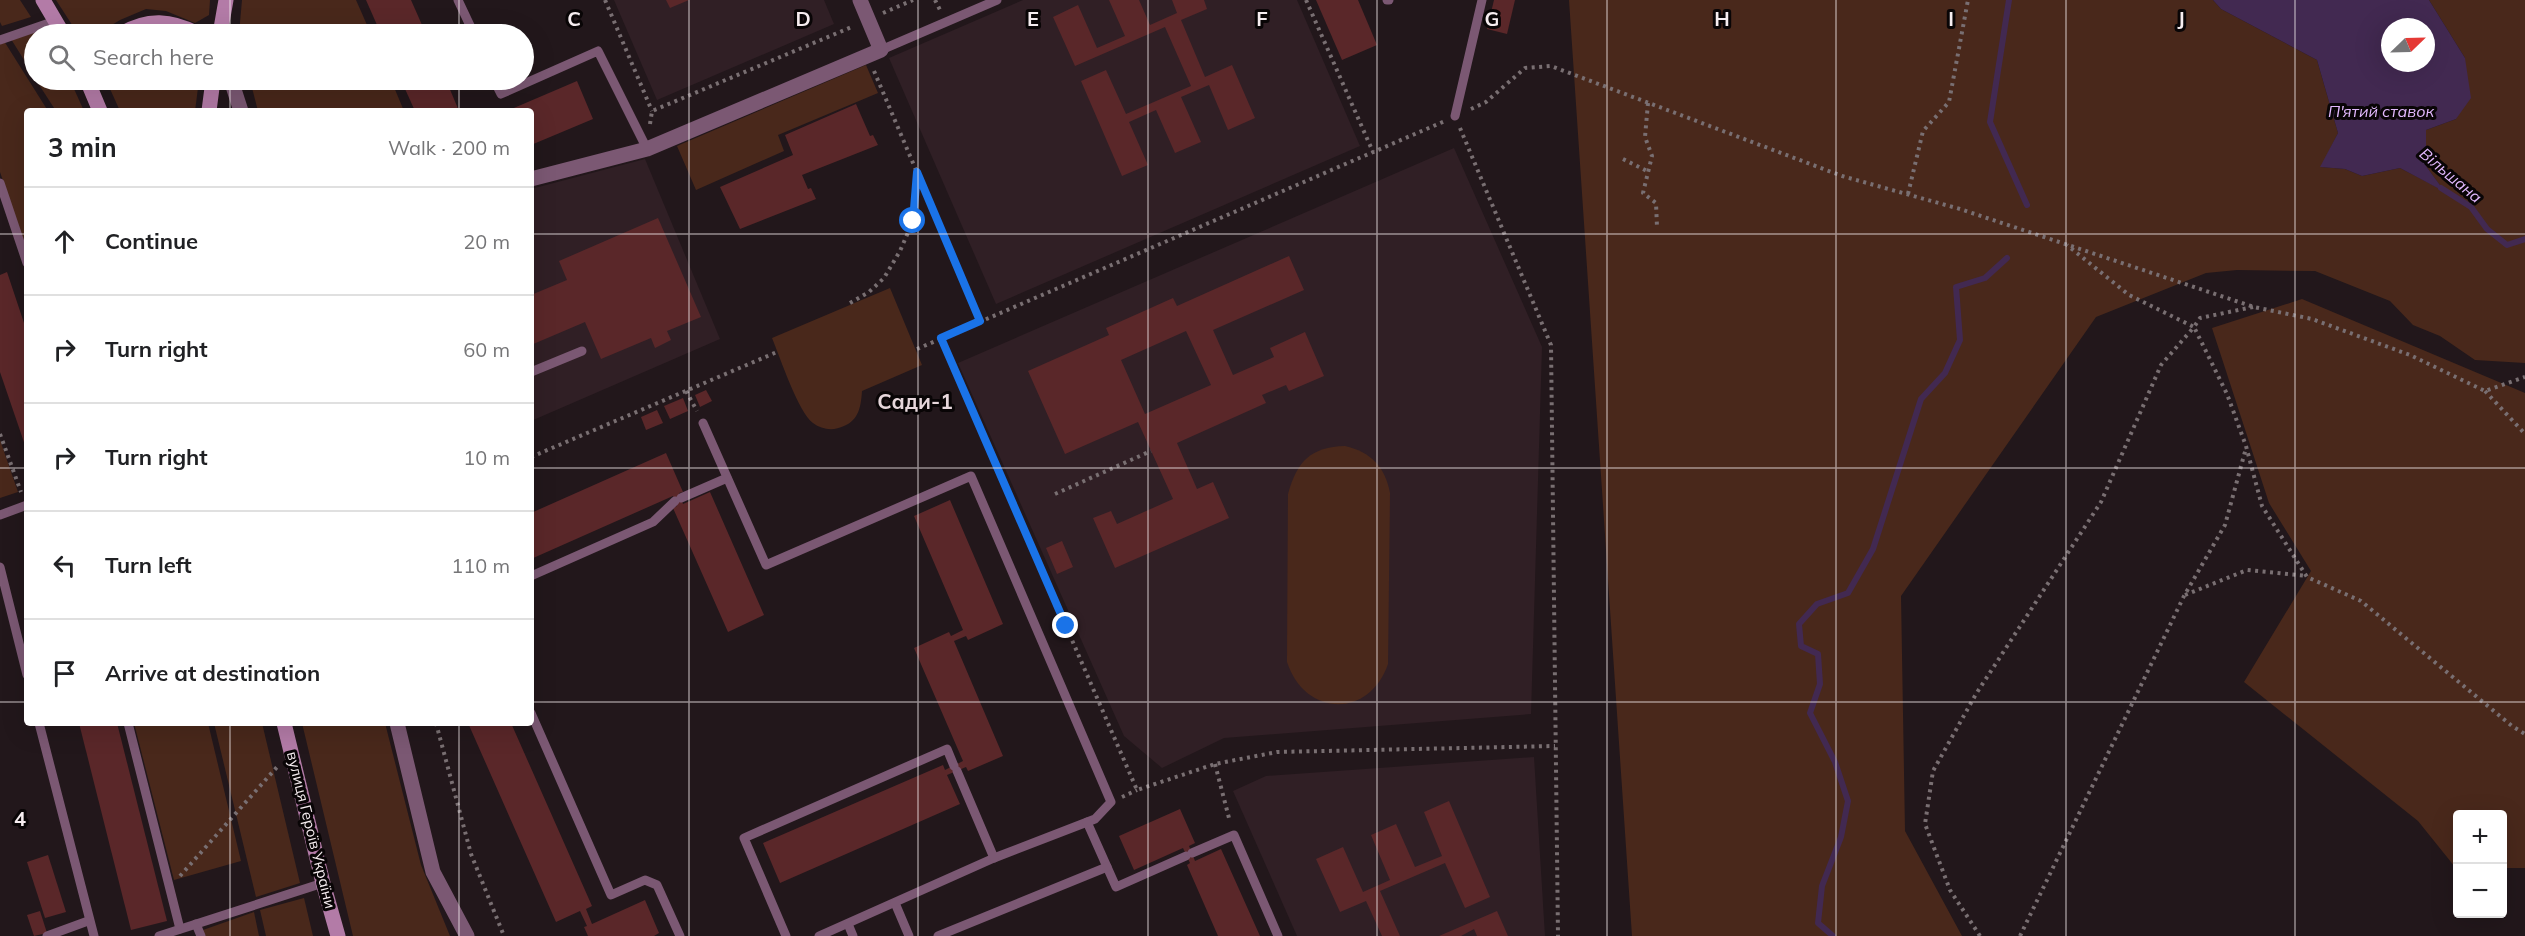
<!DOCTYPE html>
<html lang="en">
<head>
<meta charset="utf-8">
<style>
  :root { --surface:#fff; --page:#f2f2f2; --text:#202124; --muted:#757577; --line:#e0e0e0 }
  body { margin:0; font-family:Mulish,sans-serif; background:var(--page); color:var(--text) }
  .controls { position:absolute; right:18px; bottom:18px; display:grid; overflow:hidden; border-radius:6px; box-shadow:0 6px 24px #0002 }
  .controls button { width:54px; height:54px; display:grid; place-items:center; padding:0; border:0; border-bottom:2px solid var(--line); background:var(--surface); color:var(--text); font:30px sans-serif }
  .compass { position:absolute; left:2381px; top:18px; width:54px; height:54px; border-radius:50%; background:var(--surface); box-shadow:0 6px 24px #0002; rotate:67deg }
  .stop { position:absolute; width:18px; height:18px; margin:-14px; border:4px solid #1a73e8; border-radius:50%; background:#fff }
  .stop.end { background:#1a73e8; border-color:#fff; box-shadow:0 2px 6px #0008 }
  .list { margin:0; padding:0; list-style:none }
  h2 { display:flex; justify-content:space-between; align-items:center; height:78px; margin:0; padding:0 24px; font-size:26px }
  h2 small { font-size:20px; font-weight:400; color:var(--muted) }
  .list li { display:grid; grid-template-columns:39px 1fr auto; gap:18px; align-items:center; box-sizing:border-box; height:108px; padding:0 24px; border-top:2px solid var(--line) }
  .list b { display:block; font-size:22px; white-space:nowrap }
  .list em { font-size:20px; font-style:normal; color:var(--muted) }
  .icon { flex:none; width:33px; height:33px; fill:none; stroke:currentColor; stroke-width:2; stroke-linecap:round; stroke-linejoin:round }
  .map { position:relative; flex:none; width:2525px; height:936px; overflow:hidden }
  .search { position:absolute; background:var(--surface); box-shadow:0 6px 24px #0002; left:24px; top:24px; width:510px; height:66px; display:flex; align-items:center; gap:15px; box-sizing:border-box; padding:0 21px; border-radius:33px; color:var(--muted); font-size:22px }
  .panel { position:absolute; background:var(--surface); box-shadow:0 6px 24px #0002; left:24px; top:108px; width:510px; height:618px; border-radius:6px }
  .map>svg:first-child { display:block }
  .built { fill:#301f25 }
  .green { fill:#49281b }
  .water { fill:#422951; fill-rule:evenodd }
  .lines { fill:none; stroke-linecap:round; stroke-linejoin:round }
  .stream { stroke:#422951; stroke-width:6 }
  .building { fill:#5a2729; fill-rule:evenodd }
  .path { stroke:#796f72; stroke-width:4; stroke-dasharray:3 4.5; stroke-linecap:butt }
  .service { stroke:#7b5873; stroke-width:9 }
  .minor { stroke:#7b5873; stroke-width:15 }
  .secondary { stroke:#b37ba7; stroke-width:15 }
  .route { stroke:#1a73e8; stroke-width:8 }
  .grid { fill:none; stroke:#f6edf0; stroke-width:1.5; stroke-opacity:0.55 }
  .labels { text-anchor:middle; stroke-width:6; stroke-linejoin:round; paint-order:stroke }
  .street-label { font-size:15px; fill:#f6edf0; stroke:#090506 }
  .water-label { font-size:16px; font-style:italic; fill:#e3b9fe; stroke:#090506 }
  .district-label { font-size:21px; font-weight:bold; fill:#e7d7dc; stroke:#090506 }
  .grid-label { font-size:20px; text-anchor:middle; font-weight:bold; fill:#f6edf0; stroke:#090506; stroke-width:6; stroke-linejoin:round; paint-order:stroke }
</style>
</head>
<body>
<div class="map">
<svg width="2525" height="936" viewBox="0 0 2525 936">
  <rect width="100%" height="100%" fill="#22171b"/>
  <g class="built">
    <path d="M 614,0 L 824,0 L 834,24 L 657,100 Z"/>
    <path d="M 1023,0 L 1297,0 L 1360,146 L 996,304 L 889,58 Z"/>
    <path d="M 1454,148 L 1542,347 L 1531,714 L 1224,738 L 1162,768 L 1124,736 L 958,363 Z"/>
    <path d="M 645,159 L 720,339 L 531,421 L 531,189 Z"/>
    <path d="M 1534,757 L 1545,936 L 1297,936 L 1233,791 L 1266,776 Z"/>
  </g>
  <g class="green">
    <path d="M 0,0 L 20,0 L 31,17 L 2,26 L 0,22 Z"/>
    <path d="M 56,0 L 210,0 L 209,15 L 195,23 L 166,11 L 146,9 L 120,20 L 97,34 L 78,34 Z"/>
    <path d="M 242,0 L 356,0 L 371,34 L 239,34 Z"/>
    <path d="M 1569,0 L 2213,0 L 2221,9 L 2317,60 L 2338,133 L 2321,167 L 2345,169 L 2362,176 L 2400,168 L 2444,191 L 2426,166 L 2426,130 L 2456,119 L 2465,58 L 2429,0 L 2525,0 L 2525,363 L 2475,360 L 2440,336 L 2413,325 L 2390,301 L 2315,271 L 2237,270 L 2206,273 L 2096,317 L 1901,596 L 1905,831 L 1962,936 L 1632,936 Z"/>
    <path d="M 39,31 L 41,34 L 34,34 L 34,76 L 11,39 Z"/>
    <path d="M 4,41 L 48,111 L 27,111 L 27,250 L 0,172 L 0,43 Z"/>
    <path d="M 866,65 L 878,93 L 778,135 L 784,151 L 696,190 L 677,146 Z"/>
    <path d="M 36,80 L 70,80 L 84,111 L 56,111 Z"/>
    <path d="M 106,80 L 199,80 L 195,111 L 120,111 Z"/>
    <path d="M 250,80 L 391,80 L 404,111 L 258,111 Z"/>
    <path d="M 890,288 L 922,365 L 862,391 C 861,406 859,420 844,426 C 834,431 822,430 813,423 C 798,412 780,357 772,338 Z"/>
    <path d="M 2302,299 L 2525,393 L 2525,868 L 2503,868 L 2502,814 L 2458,814 L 2458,867 L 2455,867 L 2418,821 L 2244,682 L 2311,571 L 2269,503 L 2212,328 Z"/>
    <path d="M 0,440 L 18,492 L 0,498 Z"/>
    <path d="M 1345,446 C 1371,452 1385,467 1390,493 L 1388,664 C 1369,719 1305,717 1287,662 L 1288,494 C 1297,461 1311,447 1345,446 Z"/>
    <path d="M 134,723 L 208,723 L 241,861 L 174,880 Z"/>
    <path d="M 214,723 L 262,723 L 300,883 L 256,897 Z"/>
    <path d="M 302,723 L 385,723 L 421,865 L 450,936 L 353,936 Z"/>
    <path d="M 304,898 L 313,936 L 266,936 L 260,910 Z"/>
    <path d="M 254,912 L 259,936 L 205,936 L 203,930 Z"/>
  </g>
  <path class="water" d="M 2213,0 L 2429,0 L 2465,58 L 2471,98 L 2456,119 L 2426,130 L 2426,166 L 2445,192 L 2400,168 L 2362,176 L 2345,169 L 2320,167 L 2338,133 L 2317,60 L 2221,9 ZM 2390,27 L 2426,27 L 2426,63 L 2390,63 Z"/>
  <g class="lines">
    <g class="stream">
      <path d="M 2009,0 L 1990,122 L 2027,205"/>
      <path d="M 2441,188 L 2471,207 L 2487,229 L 2507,245 L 2525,239"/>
      <path d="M 1833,936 L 1818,923 L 1822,886 L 1841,837 L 1848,801 L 1835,762 L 1810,713 L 1820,684 L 1818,654 L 1801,646 L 1799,624 L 1817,604 L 1848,593 L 1873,549 L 1921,399 L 1945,373 L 1960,340 L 1956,287 L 1985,278 L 2007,258"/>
    </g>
  </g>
  <g class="building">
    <path d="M 366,0 L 411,0 L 426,34 L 381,34 Z"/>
    <path d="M 666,0 L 689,0 L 670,8 Z"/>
    <path d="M 1109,0 L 1139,0 L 1150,25 L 1177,13 L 1172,0 L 1204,0 L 1207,9 L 1181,20 L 1205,77 L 1232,65 L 1255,118 L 1228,130 L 1209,85 L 1181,97 L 1201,142 L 1175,153 L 1156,110 L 1129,122 L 1148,165 L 1122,176 L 1081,81 L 1106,70 L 1126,114 L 1191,86 L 1165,27 L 1075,66 L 1053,17 L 1078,5 L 1097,48 L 1125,36 Z"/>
    <path d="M 1316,0 L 1358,0 L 1377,45 L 1342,60 Z"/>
    <path d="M 1494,0 L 1515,0 L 1507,34 L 1487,29 Z"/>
    <path d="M 401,80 L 446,80 L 459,111 L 415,111 Z"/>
    <path d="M 577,81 L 593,119 L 531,145 L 531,111 L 507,111 Z"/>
    <path d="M 856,104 L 870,136 L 873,135 L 878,145 L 802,175 L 808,189 L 811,188 L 816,199 L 740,229 L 720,187 L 793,155 L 785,135 Z"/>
    <path d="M 658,218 L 701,317 L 667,331 L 671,340 L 655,348 L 651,338 L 601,359 L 585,322 L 531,345 L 531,295 L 567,280 L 559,261 Z"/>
    <path d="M 1289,256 L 1304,290 L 1213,330 L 1233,375 L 1274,357 L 1270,348 L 1305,332 L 1324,376 L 1289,391 L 1286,385 L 1262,395 L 1266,403 L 1177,443 L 1197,489 L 1213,482 L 1229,518 L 1115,568 L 1093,518 L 1111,511 L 1117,524 L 1173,499 L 1138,422 L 1065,454 L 1028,371 L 1109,335 L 1106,328 L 1173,298 L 1177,306 ZM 1186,331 L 1211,385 L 1145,414 L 1121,360 Z"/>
    <path d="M 7,272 L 27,332 L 27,451 L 0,372 L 0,275 Z"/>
    <path d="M 706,390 L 712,401 L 700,407 L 695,395 Z"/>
    <path d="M 683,398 L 688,411 L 670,419 L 664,406 Z"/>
    <path d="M 657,410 L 663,423 L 646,430 L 641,417 Z"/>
    <path d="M 666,453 L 683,492 L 679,493 L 683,504 L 710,492 L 764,615 L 728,632 L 673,508 L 677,506 L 673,496 L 531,559 L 531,513 Z"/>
    <path d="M 950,500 L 1003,624 L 968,640 L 966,636 L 954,641 L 1003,756 L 968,771 L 966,767 L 947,775 L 960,804 L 780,883 L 763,843 L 943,765 L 945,770 L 963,761 L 914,648 L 949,632 L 951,636 L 963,630 L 914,516 Z"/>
    <path d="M 1062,541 L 1073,567 L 1057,574 L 1046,548 Z"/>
    <path d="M 79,723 L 117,723 L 167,921 L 131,930 Z"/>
    <path d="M 468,723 L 511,723 L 592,906 L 586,909 L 592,924 L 645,900 L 659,933 L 654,936 L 588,936 L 584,927 L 587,926 L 580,911 L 556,922 Z"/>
    <path d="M 1449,801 L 1490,897 L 1465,908 L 1445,863 L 1380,891 L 1400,936 L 1382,936 L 1366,901 L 1340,912 L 1316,859 L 1343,847 L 1363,892 L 1390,880 L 1371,835 L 1396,824 L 1415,867 L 1442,856 L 1424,812 Z"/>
    <path d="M 1180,809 L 1195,843 L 1189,846 L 1195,861 L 1221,849 L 1260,936 L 1218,936 L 1187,865 L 1190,863 L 1183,848 L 1134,870 L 1119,836 Z"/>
    <path d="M 48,855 L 66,912 L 45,918 L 27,862 Z"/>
    <path d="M 40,911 L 47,933 L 34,936 L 27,915 Z"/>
    <path d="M 1497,911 L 1508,936 L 1477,936 L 1474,929 L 1461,936 L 1439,936 Z"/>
  </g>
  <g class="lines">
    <g class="path">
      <path d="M 605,0 L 652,111"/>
      <path d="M 935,0 L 940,10"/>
      <path d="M 1306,0 L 1373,152"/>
      <path d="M 883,13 L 913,0"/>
      <path d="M 874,71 L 980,321"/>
      <path d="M 1648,103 L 1645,137 L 1652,156 L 1643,193 L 1656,203 L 1657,227"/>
      <path d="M 1471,109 L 1486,102 L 1525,68 L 1551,66 L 1842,176 L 1960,209 L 2254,307 L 2312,319 L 2410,355 L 2485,391 L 2525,377"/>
      <path d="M 650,124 L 652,111 L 854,26"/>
      <path d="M 1460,128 L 1551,345 L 1558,936"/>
      <path d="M 1623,159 L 1649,172"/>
      <path d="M 1908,194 L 1923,131 L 1949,102 L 1968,0"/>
      <path d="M 850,303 L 869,292 L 884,278 L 900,251 L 913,221 L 917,173"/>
      <path d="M 2253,307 L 2200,318 L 2194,327 L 2227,394 L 2246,446 L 2262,506 L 2307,577 L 2361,601 L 2512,726 L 2525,734"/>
      <path d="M 941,338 L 1137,790 L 1215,764 L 1277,752 L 1555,746"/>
      <path d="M 917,349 L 1445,121"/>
      <path d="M 686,391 L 697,411"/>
      <path d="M 2485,391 L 2525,434"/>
      <path d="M 0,434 L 21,492"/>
      <path d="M 531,457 L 777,352"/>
      <path d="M 1055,494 L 1151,451"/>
      <path d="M 2185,595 L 2247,570 L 2307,576"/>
      <path d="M 436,723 L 471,854 L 504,936"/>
      <path d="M 1215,764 L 1230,822"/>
      <path d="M 1122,797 L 1137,790"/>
      <path d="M 180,876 L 277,767"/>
      <path d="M 1980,936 L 1950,890 L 1925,824 L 1933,771 L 1976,694 L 2101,502 L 2161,365 L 2194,327 L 2129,295 L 2067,245"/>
      <path d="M 2020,936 L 2184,596 L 2225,525 L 2246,448"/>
    </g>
    <g class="service">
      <path d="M 458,0 L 474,34"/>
      <path d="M 1387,0 L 1389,0"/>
      <path d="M 0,40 L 55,21"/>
      <path d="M 881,50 L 997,0"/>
      <path d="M 494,80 L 501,94 L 598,51 L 647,149"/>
      <path d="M 1455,116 L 1482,0"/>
      <path d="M 0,183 L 27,263"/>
      <path d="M 531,372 L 582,351"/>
      <path d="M 703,423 L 766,565 L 971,476 L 1111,802 L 1095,819 L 994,858 L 819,936"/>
      <path d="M 681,498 L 727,478"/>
      <path d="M 0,515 L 27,505"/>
      <path d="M 0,567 L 27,675"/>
      <path d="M 531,576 L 653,522 L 675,501"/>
      <path d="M 531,713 L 611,895 L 645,880 L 657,885 L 680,936"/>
      <path d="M 39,723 L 94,936"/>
      <path d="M 128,723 L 180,929"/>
      <path d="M 957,771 L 994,858"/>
      <path d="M 1087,822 L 1116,887 L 1186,856"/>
      <path d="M 1192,853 L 1234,835 L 1278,936"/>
      <path d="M 895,903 L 909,936"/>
      <path d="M 196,924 L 201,936"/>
      <path d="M 848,924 L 853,936"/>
      <path d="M 47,936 L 88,921"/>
      <path d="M 159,936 L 323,883"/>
      <path d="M 786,936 L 744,838 L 947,749 L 954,766"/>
      <path d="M 938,936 L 1107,867"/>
    </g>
    <g class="minor">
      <path d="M 231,80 L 241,111"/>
      <path d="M 531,179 L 647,149 L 881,50 L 860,0"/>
      <path d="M 397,723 L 433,872 L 467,936"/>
    </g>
    <g class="secondary">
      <path d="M 43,0 L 63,34"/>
      <path d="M 121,34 C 148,18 171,20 198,34"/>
      <path d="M 220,34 L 226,0"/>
      <path d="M 87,80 L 100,111"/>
      <path d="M 209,111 L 213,80"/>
      <path d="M 284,723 L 323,883 L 338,936"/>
    </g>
  </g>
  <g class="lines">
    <path class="route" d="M 913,221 L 917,172 L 980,321 L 941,338 L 1066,626"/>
  </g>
  <path class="grid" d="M 230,0 L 230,34M 459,0 L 459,34M 689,0 L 689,936M 918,0 L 918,936M 1148,0 L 1148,936M 1377,0 L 1377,936M 1607,0 L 1607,936M 1836,0 L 1836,936M 2066,0 L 2066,936M 2295,0 L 2295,936M 230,80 L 230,111M 459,80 L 459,111M 0,234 L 27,234M 531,234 L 2525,234M 0,468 L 27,468M 531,468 L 2525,468M 0,702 L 27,702M 531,702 L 2525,702M 230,723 L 230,936M 459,723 L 459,936"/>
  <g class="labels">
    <g class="street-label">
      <text transform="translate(311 830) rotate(76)" y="5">вулиця Героїв України</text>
    </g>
    <g class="water-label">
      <text x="2381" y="117">П'ятий ставок</text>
      <text transform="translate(2451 175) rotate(40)" y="6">Вільшана</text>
    </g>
    <g class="district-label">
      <text x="915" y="409">Сади-1</text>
    </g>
  </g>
  <g class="grid-label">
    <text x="574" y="26">C</text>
    <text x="803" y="26">D</text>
    <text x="1033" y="26">E</text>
    <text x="1262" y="26">F</text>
    <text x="1492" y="26">G</text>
    <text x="1722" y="26">H</text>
    <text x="1951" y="26">I</text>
    <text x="2181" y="26">J</text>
    <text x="20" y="826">4</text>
  </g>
</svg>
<div class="controls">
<button>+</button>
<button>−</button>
</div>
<svg class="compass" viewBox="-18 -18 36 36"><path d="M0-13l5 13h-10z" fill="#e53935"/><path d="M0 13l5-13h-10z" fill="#757577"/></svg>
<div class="stop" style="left:913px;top:221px"></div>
<div class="stop end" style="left:1066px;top:626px"></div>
<div class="search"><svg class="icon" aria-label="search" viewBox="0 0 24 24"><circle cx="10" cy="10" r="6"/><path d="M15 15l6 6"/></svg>Search here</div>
<section class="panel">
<h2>3 min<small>Walk · 200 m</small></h2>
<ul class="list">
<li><svg class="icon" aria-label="ahead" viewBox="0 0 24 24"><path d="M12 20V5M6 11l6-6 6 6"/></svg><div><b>Continue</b></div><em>20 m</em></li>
<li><svg class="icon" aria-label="right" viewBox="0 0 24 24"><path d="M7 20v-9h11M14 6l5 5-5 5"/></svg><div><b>Turn right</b></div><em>60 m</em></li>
<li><svg class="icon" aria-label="right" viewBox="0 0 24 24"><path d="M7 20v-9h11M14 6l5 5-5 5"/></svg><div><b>Turn right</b></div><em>10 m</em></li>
<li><svg class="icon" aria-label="left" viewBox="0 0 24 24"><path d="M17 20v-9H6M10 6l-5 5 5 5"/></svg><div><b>Turn left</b></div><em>110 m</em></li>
<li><svg class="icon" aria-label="arrive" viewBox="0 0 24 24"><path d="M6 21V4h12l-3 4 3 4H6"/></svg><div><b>Arrive at destination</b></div></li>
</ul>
</section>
</div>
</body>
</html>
